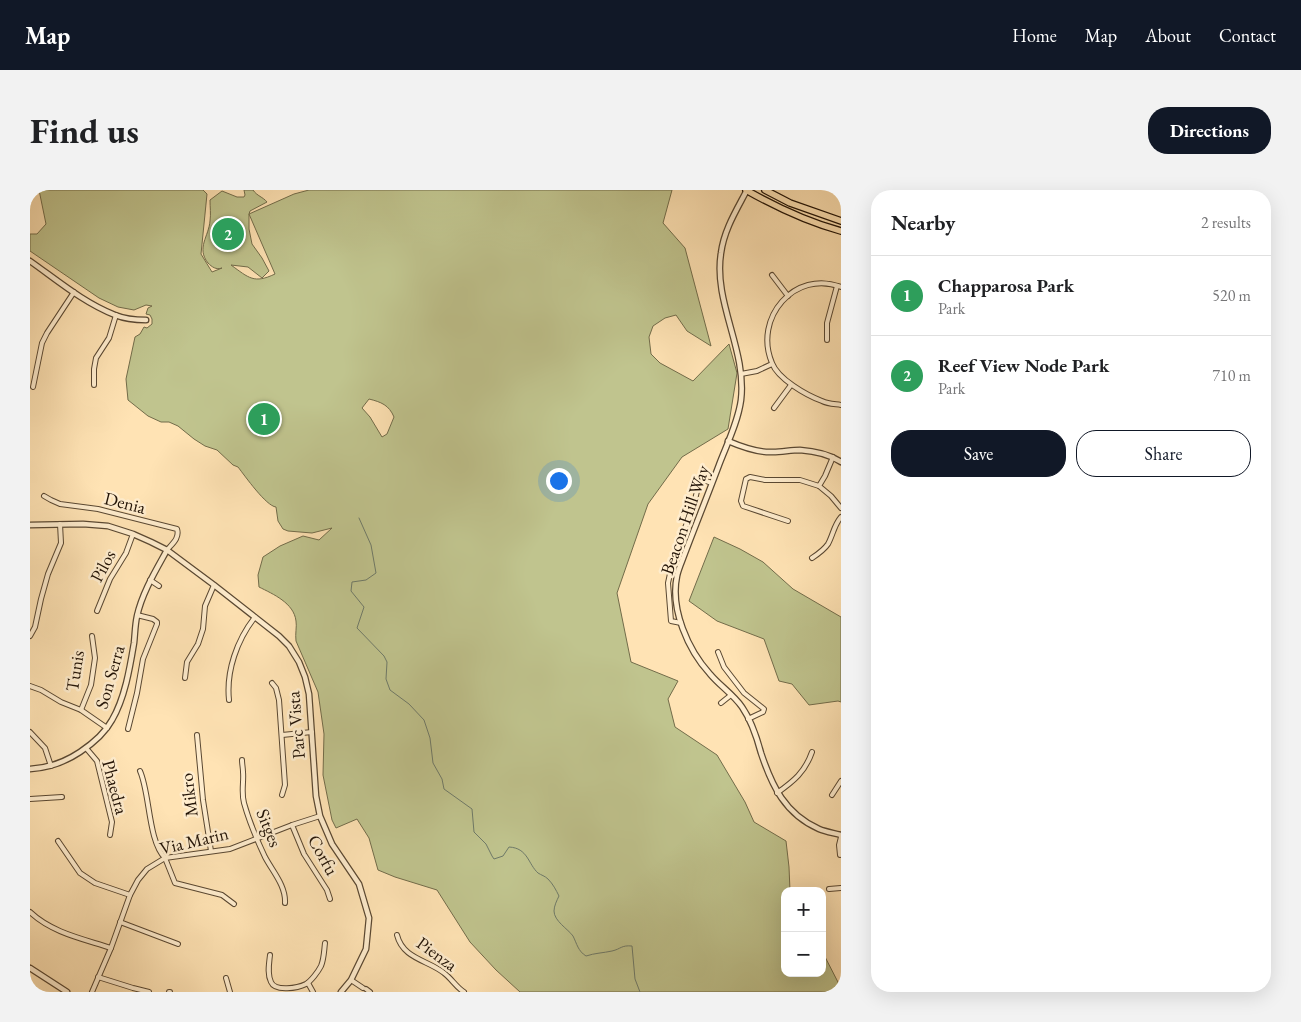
<!DOCTYPE html>
<html lang="en">
<head>
<meta charset="utf-8">
<style>
  :root { --surface:#fff; --page:#f2f2f2; --text:#202124; --muted:#757577; --line:#e0e0e0; --accent:#111827 }
  body { margin:0; font-family:"EB Garamond",serif; background:var(--page); color:var(--text) }
  .controls { position:absolute; right:15px; bottom:15px; display:grid; overflow:hidden; border-radius:10px; box-shadow:0 5px 20px #0002 }
  .controls button { width:45px; height:45px; display:grid; place-items:center; padding:0; border:0; border-bottom:1px solid var(--line); background:var(--surface); color:var(--text); font:25px sans-serif }
  .you { position:absolute; left:528px; top:290px; width:18px; height:18px; margin:-12px; border:4px solid #fff; border-radius:50%; background:#1a73e8; box-shadow:0 0 0 8px #1a73e833 }
  .badge { display:grid; place-items:center; width:32px; height:32px; border-radius:50%; background:var(--accent); color:#fff; font-size:16px; font-weight:700 }
  .pin { position:absolute; translate:-50% -50%; border:2px solid #fff; box-shadow:0 1px 5px #0006 }
  .list { margin:0; padding:0; list-style:none }
  h2 { display:flex; justify-content:space-between; align-items:center; height:65px; margin:0; padding:0 20px; font-size:21px }
  h2 small { font-size:16px; font-weight:400; color:var(--muted) }
  .list li { display:grid; grid-template-columns:32px 1fr auto; gap:15px; align-items:center; box-sizing:border-box; height:80px; padding:0 20px; border-top:1px solid var(--line) }
  .list b { display:block; font-size:19px; white-space:nowrap }
  .list p { margin:0; font-size:16px; white-space:nowrap; color:var(--muted) }
  .list em { font-size:16px; font-style:normal; color:var(--muted) }
  .actions { display:flex; gap:10px; padding:15px 20px }
  .actions a { flex:1; padding:11px 0; border:1px solid var(--accent); border-radius:20px; text-align:center; font-size:18px; color:var(--accent) }
  .actions .main { background:var(--accent); color:#fff }
  .map { position:relative; flex:none; width:811px; height:802px; overflow:hidden; border-radius:20px }
  header { display:flex; align-items:center; gap:30px; box-sizing:border-box; height:70px; padding:0 25px; background:var(--accent); color:#fff }
  header strong { font-size:24px }
  nav { display:flex; gap:28px; margin-inline-start:auto; font-size:18px }
  .intro { display:flex; align-items:center; justify-content:space-between; box-sizing:border-box; height:120px; padding:0 30px }
  h1 { margin:0; font-size:35px }
  .button { padding:12px 22px; border-radius:20px; background:var(--accent); color:#fff; font-size:18px; font-weight:700 }
  main { display:flex; gap:30px; padding:0 30px }
  aside { flex:1; background:var(--surface); border-radius:20px; box-shadow:0 5px 20px #0002 }
  .map>svg:first-child { display:block }
  .green { fill:#c0c48e; stroke:#726c4a; fill-rule:evenodd }
  .lines { fill:none; stroke-linecap:round; stroke-linejoin:round }
  .stream { stroke:#6e7a69; stroke-width:1 }
  .minor-casing { stroke:#5a4832; stroke-width:6 }
  .tertiary-casing { stroke:#5a4832; stroke-width:7 }
  .primary-casing { stroke:#231407; stroke-width:8 }
  .minor { stroke:#ffedce; stroke-width:4 }
  .tertiary { stroke:#ffedce; stroke-width:4.5 }
  .primary { stroke:#ffe3b4; stroke-width:5.5 }
  .labels { text-anchor:middle; stroke-width:5; stroke-linejoin:round; paint-order:stroke }
  .street-label { font-size:18px; fill:#231407; stroke:#ffedce }
</style>
</head>
<body>
<header>
<strong>Map</strong>
<nav><a>Home</a><a>Map</a><a>About</a><a>Contact</a></nav>
</header>
<div class="intro"><h1>Find us</h1><a class="button">Directions</a></div>
<main>
<div class="map">
<svg width="811" height="802" viewBox="0 0 811 802">
  <rect width="100%" height="100%" fill="#ffe3b4"/>
  <filter id="stains"><feTurbulence type="fractalNoise" baseFrequency=".004" numOctaves="4"/><feColorMatrix values="0 0 0 0 .2 0 0 0 0 .09 0 0 0 0 .02 0 0 0 .5 -.17"/></filter>
  <radialGradient id="worn" r=".72"><stop offset=".6" stop-color="#630" stop-opacity="0"/><stop offset="1" stop-color="#630" stop-opacity=".3"/></radialGradient>
  <g class="green">
    <path d="M 9,0 L 173,0 L 177,4 L 171,64 L 182,82 L 192,78 C 186,80 182,77 178,73 C 166,58 179,46 180,31 C 181,24 180,17 180,10 L 192,1 L 207,7 L 214,7 L 215,5 L 214,0 L 223,0 C 227,6 233,7 237,12 L 220,21 L 219,24 L 264,4 L 279,0 L 642,0 L 633,33 L 655,58 L 681,156 L 657,141 L 646,125 L 635,128 L 623,136 L 619,147 L 621,164 L 630,173 L 663,191 L 699,154 L 707,183 L 698,239 L 652,267 L 618,314 L 587,403 L 601,472 L 648,491 L 638,509 L 645,537 L 687,565 L 715,612 L 724,632 L 756,651 L 759,677 L 760,701 L 755,701 L 755,783 L 792,783 L 792,761 L 811,798 L 811,802 L 490,802 L 466,780 L 440,752 L 407,700 L 365,687 L 348,680 L 339,648 L 327,629 L 306,638 L 302,630 L 293,585 L 294,544 L 288,502 L 266,451 C 265,444 267,436 266,431 C 264,413 243,404 229,397 L 228,385 L 233,367 L 250,356 L 273,346 L 289,350 L 302,338 L 282,343 L 258,341 L 253,339 L 248,331 L 246,317 C 236,316 215,286 208,277 L 203,275 L 187,260 L 175,256 L 164,249 L 148,236 L 139,232 L 131,232 L 118,226 L 98,210 L 96,189 L 105,147 L 110,144 L 114,137 L 117,138 L 122,134 L 122,129 L 120,125 L 116,124 L 118,118 L 122,116 L 116,115 L 104,120 L 88,117 L 69,108 L 0,61 L 0,44 L 7,44 L 16,34 ZM 219,24 L 245,84 C 224,94 219,88 201,75 L 218,77 L 232,88 L 239,81 L 232,68 L 222,54 L 219,39 ZM 339,209 C 351,212 359,215 364,227 L 357,244 L 352,247 L 340,227 L 332,218 Z"/>
    <path d="M 684,347 L 710,359 L 733,372 L 763,399 L 811,427 L 811,512 L 808,511 L 779,515 L 762,494 L 749,491 L 734,449 L 687,431 L 659,411 Z"/>
  </g>
  <g class="lines">
    <path class="stream" d="M 329,328 L 341,355 L 346,383 L 336,390 L 322,392 L 321,401 L 334,417 L 327,438 L 354,466 L 357,472 L 356,489 L 360,500 L 379,514 L 394,530 L 400,548 L 403,573 L 412,589 L 414,599 L 442,619 L 444,642 L 456,654 L 462,666 L 464,669 L 473,666 L 479,657 C 498,658 498,674 508,683 C 511,685 515,686 518,689 C 523,694 526,700 529,706 C 527,710 524,716 524,721 C 524,731 538,739 543,746 C 547,754 548,761 556,766 C 565,763 573,763 582,761 C 591,759 591,755 602,756 L 605,789 L 610,802"/>
    <defs>
      <g id="minor">
        <path d="M 742,85 L 758,106"/>
        <path d="M 811,97 C 765,79 723,128 742,173 C 748,189 776,205 792,211 C 798,214 805,214 811,215"/>
        <path d="M 797,150 L 797,133 L 807,96"/>
        <path d="M 711,184 L 727,181 L 742,174"/>
        <path d="M 64,195 L 64,179 L 66,168 L 79,148 L 86,125"/>
        <path d="M 3,197 L 12,153 L 17,143 L 44,102"/>
        <path d="M 744,218 L 761,195"/>
        <path d="M 803,267 L 795,286 L 789,296 L 801,306 L 811,318"/>
        <path d="M 14,306 L 21,310 L 30,314 L 68,319 L 147,339 C 150,348 142,354 137,360"/>
        <path d="M 758,331 L 713,316 L 711,311 L 716,289 L 720,287 L 735,290 L 770,290 L 789,296"/>
        <path d="M 782,368 C 788,364 794,360 798,354 C 803,345 804,335 811,327"/>
        <path d="M 120,390 L 129,396"/>
        <path d="M 67,421 L 80,389 L 96,363 L 103,344"/>
        <path d="M 651,433 L 641,431 L 638,393 L 644,365 L 663,318 L 668,297 L 673,290 L 682,293"/>
        <path d="M 0,446 L 5,437 L 11,409 L 18,384 L 31,353 L 30,334"/>
        <path d="M 688,462 L 694,477 L 714,503 L 734,519 L 733,522 L 718,529"/>
        <path d="M 155,488 L 157,472 L 168,454 L 173,439 L 175,416 L 184,395"/>
        <path d="M 242,493 L 246,498 L 249,510 L 255,595 L 252,605"/>
        <path d="M 0,496 L 11,500 L 31,512 L 51,520 L 77,538"/>
        <path d="M 199,510 C 196,481 207,450 225,427"/>
        <path d="M 691,513 L 701,505"/>
        <path d="M 51,520 L 61,495 L 65,468 L 62,446"/>
        <path d="M 98,539 L 107,503 L 113,469 L 127,434 L 127,432 L 123,429 L 107,425"/>
        <path d="M 0,542 L 15,558 L 21,576"/>
        <path d="M 167,545 L 173,610 L 181,661"/>
        <path d="M 252,545 L 282,542"/>
        <path d="M 56,558 L 67,571 L 82,632 L 80,645"/>
        <path d="M 212,570 C 212,574 213,578 213,582 C 214,592 211,602 214,613 C 219,631 227,650 235,667 C 243,682 256,696 255,713"/>
        <path d="M 110,581 C 120,603 118,651 135,668 L 145,693 L 192,705 L 204,714"/>
        <path d="M 747,603 C 764,591 775,582 782,562"/>
        <path d="M 802,605 L 811,591"/>
        <path d="M 0,609 L 32,607"/>
        <path d="M 262,635 L 274,664 L 297,700 L 300,709"/>
        <path d="M 28,651 L 50,683 L 65,693 L 100,705"/>
        <path d="M 810,665 L 809,655 L 811,647"/>
        <path d="M 799,699 L 811,698"/>
        <path d="M 0,722 C 22,743 54,749 81,758"/>
        <path d="M 90,732 L 148,754"/>
        <path d="M 367,745 C 373,769 398,770 414,783 C 422,789 426,797 434,802"/>
        <path d="M 240,765 C 239,774 237,784 241,792 C 245,802 268,798 276,794 C 281,791 288,782 291,776 C 294,769 294,761 295,753"/>
        <path d="M 68,787 L 103,798 L 119,802"/>
        <path d="M 196,788 L 200,802"/>
        <path d="M 321,790 L 333,798"/>
        <path d="M 278,793 L 283,802"/>
        <path d="M 336,799 L 340,802"/>
        <path d="M 62,802 L 81,758 L 100,705 L 108,690 L 117,679 L 135,668 L 200,659 L 262,635 L 290,626"/>
        <path d="M 139,802 L 140,802"/>
      </g>
      <g id="tertiary">
        <path d="M 717,0 C 706,21 694,40 691,63 C 683,112 717,160 711,210 C 708,232 697,254 689,275 C 677,307 664,339 652,371 C 650,376 648,381 647,386 C 640,419 658,460 680,484 C 690,496 703,504 712,517 C 721,530 727,548 731,563 C 742,596 755,624 789,639 C 796,642 804,643 811,645"/>
        <path d="M 0,71 C 27,90 54,113 85,125 C 95,129 105,130 116,130"/>
        <path d="M 698,251 C 712,257 728,263 743,262 C 752,262 761,260 770,260 C 784,261 799,264 811,272"/>
        <path d="M 0,335 L 53,334 L 78,336 L 103,344 L 121,352 L 137,360 L 184,395 L 249,446 L 259,456 L 269,472 L 275,487 L 279,504 L 286,606 L 290,626 L 302,654 L 329,694 L 339,728 L 336,759 L 321,790 L 311,802"/>
        <path d="M 0,579 C 19,578 35,572 50,562 C 62,554 75,543 82,530 C 95,508 100,477 104,453 C 105,444 105,435 107,426 C 112,403 126,380 137,360"/>
        <path d="M 0,778 L 37,802"/>
      </g>
      <g id="primary">
        <path d="M 716,0 C 746,17 778,32 811,41"/>
        <path d="M 735,0 L 760,13 L 811,31"/>
      </g>
    </defs>
    <use href="#minor" class="minor-casing"/>
    <use href="#tertiary" class="tertiary-casing"/>
    <use href="#primary" class="primary-casing"/>
    <use href="#minor" class="minor"/>
    <use href="#tertiary" class="tertiary"/>
    <use href="#primary" class="primary"/>
  </g>
  <g class="labels">
    <g class="street-label">
      <text transform="translate(95 313) rotate(14)" y="6">Denia</text>
      <text transform="translate(655 330) rotate(-71)" y="6">Beacon Hill Way</text>
      <text transform="translate(73 376) rotate(-62)" y="6">Pilos</text>
      <text transform="translate(45 481) rotate(-81)" y="6">Tunis</text>
      <text transform="translate(80 487) rotate(-74)" y="6">Son Serra</text>
      <text transform="translate(266 535) rotate(-95)" y="6">Parc Vista</text>
      <text transform="translate(85 597) rotate(75)" y="6">Phaedra</text>
      <text transform="translate(159 605) rotate(-97)" y="6">Mikro</text>
      <text transform="translate(239 638) rotate(68)" y="6">Sitges</text>
      <text transform="translate(164 651) rotate(-13)" y="6">Via Marin</text>
      <text transform="translate(293 665) rotate(61)" y="6">Corfu</text>
      <text transform="translate(407 764) rotate(36)" y="6">Pienza</text>
    </g>
  </g>
  <rect width="100%" height="100%" filter="url(#stains)"/>
  <rect width="100%" height="100%" fill="url(#worn)"/>
</svg>
<div class="controls">
<button>+</button>
<button>−</button>
</div>
<div class="you"></div>
<div class="pin badge" style="left:234px;top:229px;background:#2e9e5b">1</div>
<div class="pin badge" style="left:198px;top:44px;background:#2e9e5b">2</div>
</div>
<aside>
<h2>Nearby<small>2 results</small></h2>
<ul class="list">
<li><span class="badge" style="background:#2e9e5b">1</span><div><b>Chapparosa Park</b><p>Park</p></div><em>520 m</em></li>
<li><span class="badge" style="background:#2e9e5b">2</span><div><b>Reef View Node Park</b><p>Park</p></div><em>710 m</em></li>
</ul>
<div class="actions"><a class="main">Save</a><a>Share</a></div>
</aside>
</main>
</body>
</html>
